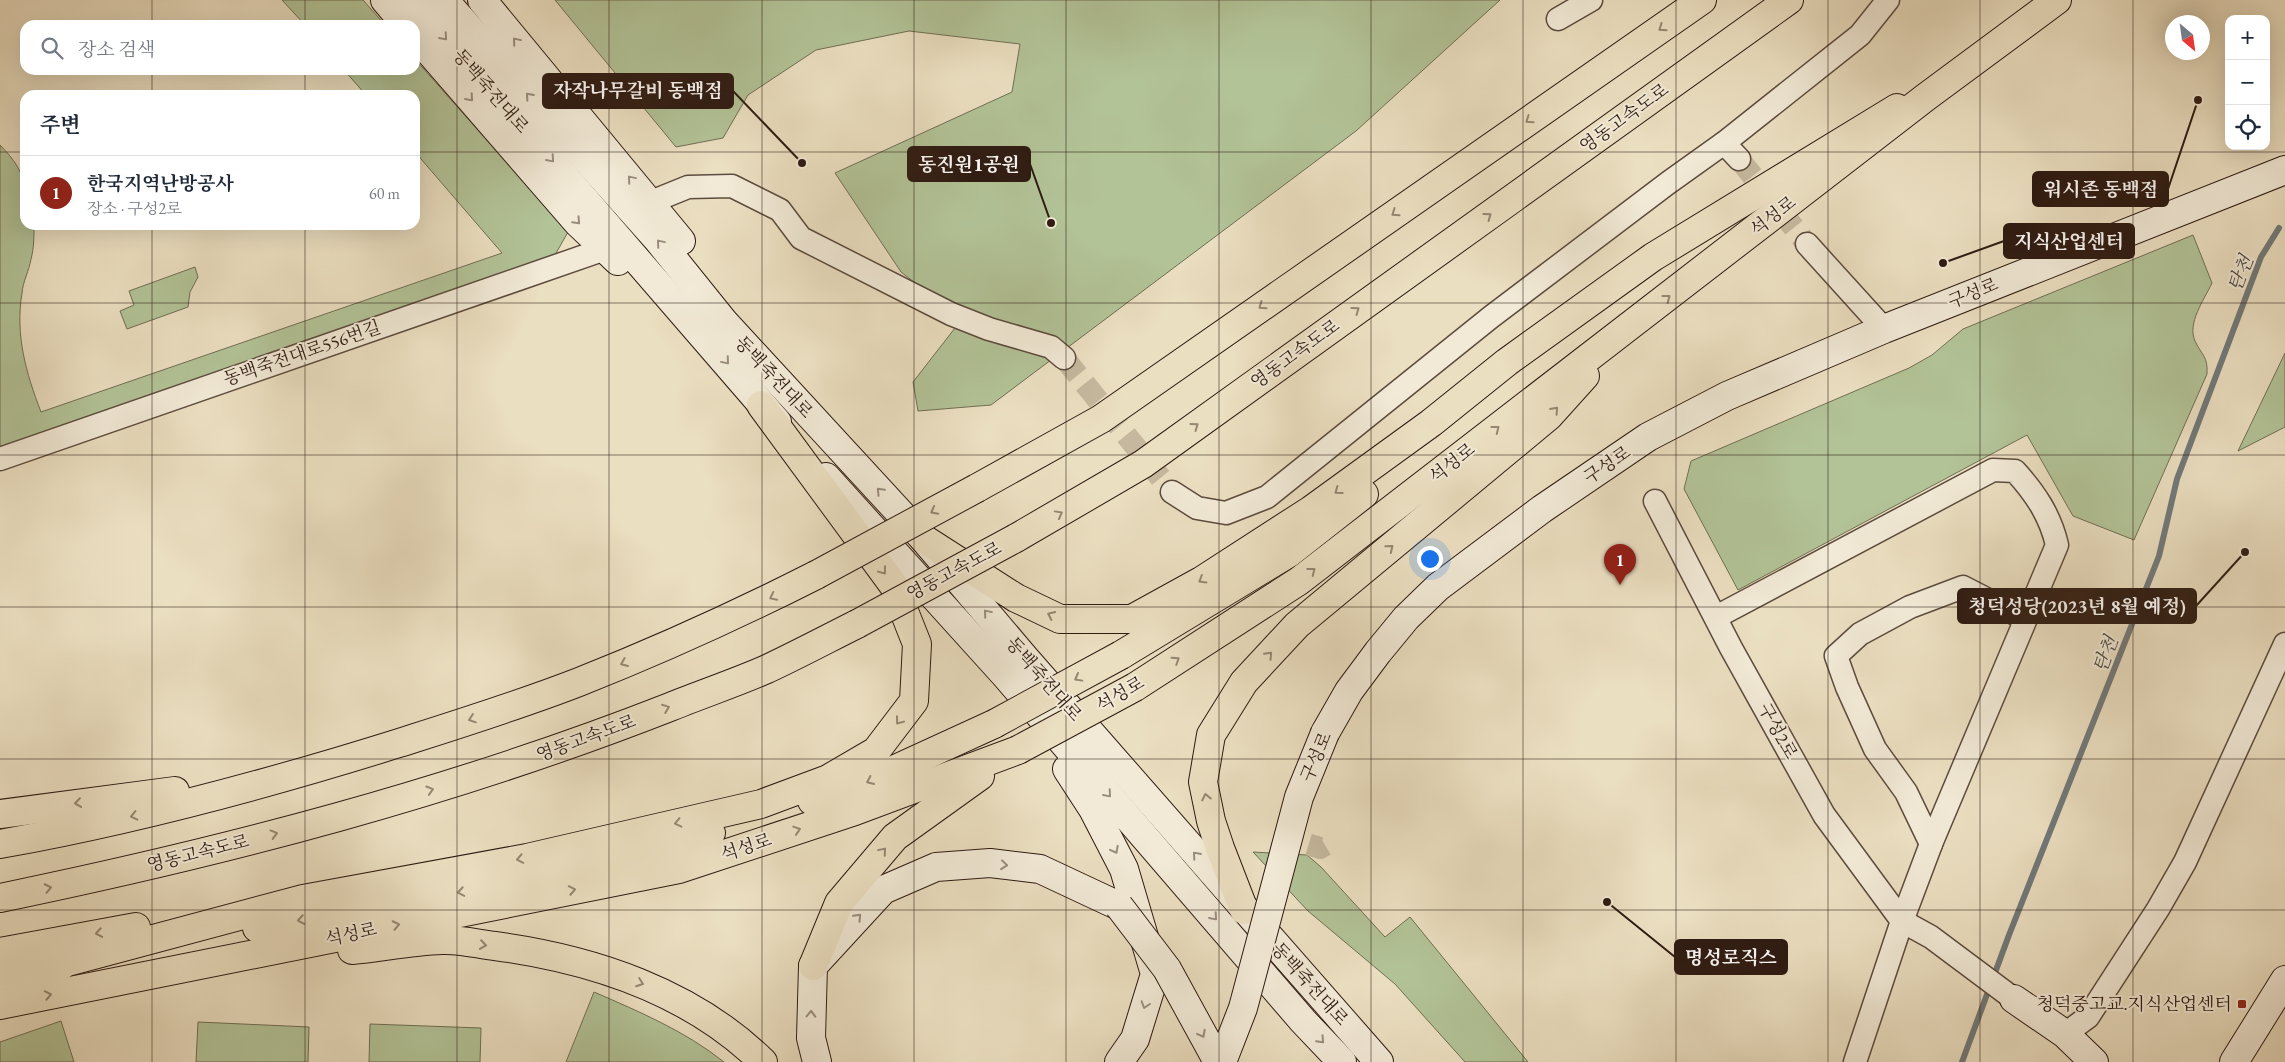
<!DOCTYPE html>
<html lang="ko">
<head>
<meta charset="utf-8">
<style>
  :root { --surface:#fff; --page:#f6f6f7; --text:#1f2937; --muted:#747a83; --line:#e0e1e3; --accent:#8f2418 }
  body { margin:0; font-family:"EB Garamond","Noto Serif KR",serif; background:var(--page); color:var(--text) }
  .controls { position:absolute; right:15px; top:15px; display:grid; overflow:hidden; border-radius:10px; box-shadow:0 5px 20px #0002 }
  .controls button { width:45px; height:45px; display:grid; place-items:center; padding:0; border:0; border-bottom:1px solid var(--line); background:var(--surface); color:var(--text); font:25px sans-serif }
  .compass { position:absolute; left:2165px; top:15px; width:45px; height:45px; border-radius:50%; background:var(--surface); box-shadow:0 5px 20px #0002; rotate:151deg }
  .you { position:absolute; left:1429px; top:558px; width:18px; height:18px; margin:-12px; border:4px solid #fff; border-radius:50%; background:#1a73e8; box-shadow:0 0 0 8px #1a73e833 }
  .badge { display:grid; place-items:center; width:32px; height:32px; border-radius:50%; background:var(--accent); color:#fff; font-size:16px; font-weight:700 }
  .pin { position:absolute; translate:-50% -41px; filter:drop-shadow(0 1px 2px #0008) }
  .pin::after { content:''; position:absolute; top:26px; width:18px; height:15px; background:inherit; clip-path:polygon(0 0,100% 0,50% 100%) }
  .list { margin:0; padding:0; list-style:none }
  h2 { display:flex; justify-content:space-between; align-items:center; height:65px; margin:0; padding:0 20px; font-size:21px }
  h2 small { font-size:16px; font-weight:400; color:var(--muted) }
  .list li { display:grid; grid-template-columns:32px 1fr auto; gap:15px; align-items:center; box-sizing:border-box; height:75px; padding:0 20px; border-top:1px solid var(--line) }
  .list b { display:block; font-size:19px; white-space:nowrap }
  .list p { margin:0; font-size:16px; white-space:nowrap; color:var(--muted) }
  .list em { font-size:16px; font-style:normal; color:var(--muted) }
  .icon { flex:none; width:28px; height:28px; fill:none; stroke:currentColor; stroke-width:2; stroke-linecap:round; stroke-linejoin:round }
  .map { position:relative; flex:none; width:2285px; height:1062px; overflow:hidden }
  .search { position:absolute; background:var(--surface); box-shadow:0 5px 20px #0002; left:20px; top:20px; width:400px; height:55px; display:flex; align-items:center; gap:12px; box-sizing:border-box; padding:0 18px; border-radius:15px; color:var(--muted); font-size:19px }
  .panel { position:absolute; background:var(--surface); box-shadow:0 5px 20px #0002; left:20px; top:90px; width:400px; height:140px; border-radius:15px }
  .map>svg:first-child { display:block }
  .green { fill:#b2c397; stroke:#706e54 }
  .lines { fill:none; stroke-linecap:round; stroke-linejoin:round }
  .stream { stroke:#71797a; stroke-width:6 }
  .street-tunnel { stroke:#c5b89e; stroke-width:22; stroke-dasharray:22 11; stroke-linecap:butt }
  .street-casing { stroke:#5c4b3e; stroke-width:25 }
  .secondary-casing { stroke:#2d1a12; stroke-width:30 }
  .highway-casing { stroke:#2d1a12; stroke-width:30 }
  .street { stroke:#f2ead7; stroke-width:22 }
  .secondary { stroke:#f2ead7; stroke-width:28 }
  .highway { stroke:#ebdfc1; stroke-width:28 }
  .secondary-bridge-casing { stroke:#2d1a12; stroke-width:30; stroke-linecap:butt }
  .highway-bridge-casing { stroke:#2d1a12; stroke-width:30; stroke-linecap:butt }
  .secondary-bridge { stroke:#f2ead7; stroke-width:28 }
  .highway-bridge { stroke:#ebdfc1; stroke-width:28 }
  .oneway { stroke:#968672 }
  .oneway2 { stroke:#998c7e }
  .grid { fill:none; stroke:#2d1a12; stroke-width:1; stroke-opacity:0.55 }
  .poi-dot { fill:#8f2418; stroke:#f2ead7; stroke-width:2 }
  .labels { text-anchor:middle; stroke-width:4; stroke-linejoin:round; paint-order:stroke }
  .street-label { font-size:18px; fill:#2d1a12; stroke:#f2ead7 }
  .poi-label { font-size:18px; fill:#2d1a12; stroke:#f2ead7; text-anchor:end }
  .water-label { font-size:19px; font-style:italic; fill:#4f4a46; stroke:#f2ead7 }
  .leader { fill:none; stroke:#2d1a12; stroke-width:2 }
  .callout-dot { fill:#2d1a12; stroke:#f2ead7; stroke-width:2 }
  .callout { fill:#2d1a12; stroke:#2d1a12; stroke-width:2 }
  .callout-label { font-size:19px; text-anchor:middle; font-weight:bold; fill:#fff }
</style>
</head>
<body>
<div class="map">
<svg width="2285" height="1062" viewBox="0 0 2285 1062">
  <rect width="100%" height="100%" fill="#ebdfc1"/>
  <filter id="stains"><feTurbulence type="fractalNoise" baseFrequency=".004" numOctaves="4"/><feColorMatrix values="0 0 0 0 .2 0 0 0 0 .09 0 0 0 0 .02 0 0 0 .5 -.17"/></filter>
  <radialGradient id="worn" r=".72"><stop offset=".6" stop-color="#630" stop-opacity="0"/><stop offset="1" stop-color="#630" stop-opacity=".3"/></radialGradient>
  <g class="green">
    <path d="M 282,0 L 363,0 L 385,25 L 305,25 Z"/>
    <path d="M 555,0 L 1500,0 L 1356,131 L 991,405 L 918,411 L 913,382 L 962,319 L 901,272 L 835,173 L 1012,92 L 1020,44 L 909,31 L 816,50 L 748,95 L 723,138 L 676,147 Z"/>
    <path d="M 415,59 L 568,232 L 555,255 L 0,451 L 0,145 C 29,175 25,185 25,225 L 34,225 C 34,236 34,248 31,259 C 29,271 23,281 22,293 C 15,335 26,373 41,412 L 502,253 L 415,152 L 415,95 L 366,95 L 344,70 L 415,70 Z"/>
    <path d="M 2193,235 L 2212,283 C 2204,300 2187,323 2195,341 C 2202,356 2208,356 2207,374 L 2134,540 L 2073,516 L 2027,435 L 1738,590 L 1684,489 L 1691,461 L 1909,368 L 1932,355 L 1963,329 Z"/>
    <path d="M 195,267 L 198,277 L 190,292 L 188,307 L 127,329 L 120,311 L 134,305 L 129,291 Z"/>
    <path d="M 2285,353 L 2285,427 L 2238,451 Z"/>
    <path d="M 1253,852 L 1307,855 L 1321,867 L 1385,937 L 1410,917 L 1528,1062 L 1465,1062 L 1395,984 L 1308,911 Z"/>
    <path d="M 594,992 C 640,1012 685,1031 724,1062 L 566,1062 Z"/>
    <path d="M 61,1021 L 74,1062 L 0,1062 L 0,1042 Z"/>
    <path d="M 198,1022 L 309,1027 L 308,1062 L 196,1062 Z"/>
    <path d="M 370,1024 L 481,1028 L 480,1062 L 369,1062 Z"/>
  </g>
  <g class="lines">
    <path class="stream" d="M 1962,1062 L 2009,935 L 2159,556 L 2177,479 L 2261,257 L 2279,228"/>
    <g class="street-tunnel">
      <path d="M 1739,159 L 1807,244"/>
      <path d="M 1064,358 L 1172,492"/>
      <path d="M 1277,835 L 1320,848 L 1325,845"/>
    </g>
    <defs>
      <g id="street">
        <path d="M 1558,19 L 1591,0"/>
        <path d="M 1724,143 L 1739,159"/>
        <path d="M 651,202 L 688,187 L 732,186 L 780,210 L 801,238 L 951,314 L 989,329 L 1051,347 L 1064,358"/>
        <path d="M 1807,244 L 1884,329"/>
        <path d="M 0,459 L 605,249"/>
        <path d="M 1172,492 L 1197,508 L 1226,513 L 1267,497 L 1491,317 L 1668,183 L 1724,143 L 1860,35 L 1888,0"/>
        <path d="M 1655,501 L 1731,648 L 1824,815 L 1902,921 L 1931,937 L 2014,999"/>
        <path d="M 1716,617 L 1993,470 L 2015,471 C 2035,493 2050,515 2057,545 L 1931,844 L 1902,921 L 1855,1062"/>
        <path d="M 1931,844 L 1906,792 L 1875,749 L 1847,687 L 1836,656 L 1860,634 L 1910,607 L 1963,587 L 2025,619"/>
        <path d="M 2065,1034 L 2088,1017 L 2158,909 L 2185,862 L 2285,644"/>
      </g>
      <g id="secondary">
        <path d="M 385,0 L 406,25"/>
        <path d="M 412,0 L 777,422"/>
        <path d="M 444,0 L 658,240 L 724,322 L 924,539 L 1024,657 L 1379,1062"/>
        <path d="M 482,0 L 681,241"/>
        <path d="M 415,35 L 578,223 L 618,261"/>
        <path d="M 826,477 L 1006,676 L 1303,1021 L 1342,1062"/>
        <path d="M 1325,733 L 1349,691 L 1378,652 L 1406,618 L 1438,587 L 1542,509 L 1648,437 L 1727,396 L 1884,329 L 2285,170"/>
        <path d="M 1067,769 L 1093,809 L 1124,869 L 1155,974 L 1135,1039 L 1119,1062"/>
        <path d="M 2014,999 L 2065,1034 L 2094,1062"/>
        <path d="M 817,1062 L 811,1038 L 813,966 L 883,890 L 936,867 L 990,863 L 1040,869 L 1119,906"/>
        <path d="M 2234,1062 L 2285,980"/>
      </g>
      <g id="highway">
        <path d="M 977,488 L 1101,419 L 1702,0"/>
        <path d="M 1016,538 L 1143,464 L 1789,0"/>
        <path d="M 924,539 L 1016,598 L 1060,619 L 1132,619 L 1201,581 L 1311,510 L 1431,423 L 1507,362 L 1653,257 L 1897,108"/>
        <path d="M 1121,655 L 1289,553 L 1364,494"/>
        <path d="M 1135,687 L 1299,581 L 1926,97 L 2057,0"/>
        <path d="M 812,801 L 852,789 L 994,724"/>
        <path d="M 0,814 L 175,791"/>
        <path d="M 0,844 C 135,820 268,784 399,743 C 459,724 520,705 579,682 C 660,650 739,614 816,575"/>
        <path d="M 0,898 C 228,851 453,792 670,707 C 702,694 735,683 767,669 C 797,655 827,639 857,624"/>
        <path d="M 1244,910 L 1220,848 L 1211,821 L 1203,782 L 1211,735 L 1244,682 L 1297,625 L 1549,416 L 1585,376"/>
        <path d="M 257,928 C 409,900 563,878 711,833"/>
        <path d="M 352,950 C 382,947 412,941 442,940 C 459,939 478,944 495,946 C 592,959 692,992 763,1062"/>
        <path d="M 0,952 L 136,927"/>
        <path d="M 813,966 L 839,903 L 895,837 L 980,776"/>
        <path d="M 45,968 L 303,899 L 527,858 L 761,804 L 828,779 L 876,751 L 914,701 L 917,644 L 894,586 L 761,405"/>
        <path d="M 0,977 L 62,965"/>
        <path d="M 0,1005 L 679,869 L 855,811 L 1018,750"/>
      </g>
    </defs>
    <use href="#street" class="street-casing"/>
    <use href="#secondary" class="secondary-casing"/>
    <use href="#highway" class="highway-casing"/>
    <use href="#street" class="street"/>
    <use href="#secondary" class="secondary"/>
    <use href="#highway" class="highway"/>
    <defs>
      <g id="secondary-bridge">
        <path d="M 1119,906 L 1167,969 L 1218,1062"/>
        <path d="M 1222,1062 L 1243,1008 L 1299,797 L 1325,733"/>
      </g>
      <g id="highway-bridge">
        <path d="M 816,575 L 977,488"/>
        <path d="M 857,624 L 1016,538"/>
        <path d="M 994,724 L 1121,655"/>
        <path d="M 1018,750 L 1135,687"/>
      </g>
    </defs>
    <use href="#secondary-bridge" class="secondary-bridge-casing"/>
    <use href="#highway-bridge" class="highway-bridge-casing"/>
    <use href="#secondary-bridge" class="secondary-bridge"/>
    <use href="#highway-bridge" class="highway-bridge"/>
  </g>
  <defs><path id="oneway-chevron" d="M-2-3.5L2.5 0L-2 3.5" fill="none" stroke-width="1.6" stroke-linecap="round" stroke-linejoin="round" transform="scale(1.25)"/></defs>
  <g class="oneway">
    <use href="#oneway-chevron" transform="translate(1662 28) rotate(145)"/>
    <use href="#oneway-chevron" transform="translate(1529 120) rotate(145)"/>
    <use href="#oneway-chevron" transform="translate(1395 213) rotate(145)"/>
    <use href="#oneway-chevron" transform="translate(1488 216) rotate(-36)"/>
    <use href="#oneway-chevron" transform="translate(1667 298) rotate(-37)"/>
    <use href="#oneway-chevron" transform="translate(1262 306) rotate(145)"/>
    <use href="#oneway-chevron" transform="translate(1356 310) rotate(-36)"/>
    <use href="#oneway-chevron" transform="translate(1555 410) rotate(-48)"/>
    <use href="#oneway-chevron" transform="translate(1195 426) rotate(-36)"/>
    <use href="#oneway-chevron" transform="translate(1496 429) rotate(-38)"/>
    <use href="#oneway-chevron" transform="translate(1338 491) rotate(144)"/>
    <use href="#oneway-chevron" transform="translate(934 511) rotate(152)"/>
    <use href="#oneway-chevron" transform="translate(1059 514) rotate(-29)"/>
    <use href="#oneway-chevron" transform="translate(1390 548) rotate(-39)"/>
    <use href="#oneway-chevron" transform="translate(883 571) rotate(53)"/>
    <use href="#oneway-chevron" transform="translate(1312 571) rotate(-38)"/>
    <use href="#oneway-chevron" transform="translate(1202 580) rotate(149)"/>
    <use href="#oneway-chevron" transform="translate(773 597) rotate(154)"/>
    <use href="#oneway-chevron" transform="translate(1051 615) rotate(-155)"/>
    <use href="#oneway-chevron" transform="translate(1269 655) rotate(-47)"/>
    <use href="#oneway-chevron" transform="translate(1176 660) rotate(-33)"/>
    <use href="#oneway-chevron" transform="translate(624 663) rotate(157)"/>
    <use href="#oneway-chevron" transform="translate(1078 678) rotate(151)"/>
    <use href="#oneway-chevron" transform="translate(666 708) rotate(-21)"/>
    <use href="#oneway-chevron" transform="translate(472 719) rotate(161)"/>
    <use href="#oneway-chevron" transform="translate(899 721) rotate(127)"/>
    <use href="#oneway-chevron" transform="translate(870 781) rotate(155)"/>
    <use href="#oneway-chevron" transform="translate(430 790) rotate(-17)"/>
    <use href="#oneway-chevron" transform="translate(1206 797) rotate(-102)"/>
    <use href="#oneway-chevron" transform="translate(78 803) rotate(172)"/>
    <use href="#oneway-chevron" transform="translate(134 816) rotate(167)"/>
    <use href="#oneway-chevron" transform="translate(678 823) rotate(167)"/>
    <use href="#oneway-chevron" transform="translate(797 830) rotate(-18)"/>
    <use href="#oneway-chevron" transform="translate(274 834) rotate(-15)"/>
    <use href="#oneway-chevron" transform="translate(883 851) rotate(-50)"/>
    <use href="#oneway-chevron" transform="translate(520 859) rotate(169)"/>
    <use href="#oneway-chevron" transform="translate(48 888) rotate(-12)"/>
    <use href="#oneway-chevron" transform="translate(572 890) rotate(-11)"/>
    <use href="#oneway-chevron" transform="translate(461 892) rotate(170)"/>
    <use href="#oneway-chevron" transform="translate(301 920) rotate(170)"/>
    <use href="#oneway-chevron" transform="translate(396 925) rotate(-12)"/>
    <use href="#oneway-chevron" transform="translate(99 933) rotate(170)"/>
    <use href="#oneway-chevron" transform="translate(483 945) rotate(8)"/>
    <use href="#oneway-chevron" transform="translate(640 983) rotate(20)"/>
    <use href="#oneway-chevron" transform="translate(48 995) rotate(-11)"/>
  </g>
  <g class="oneway2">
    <use href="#oneway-chevron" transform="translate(444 37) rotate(49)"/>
    <use href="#oneway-chevron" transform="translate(516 41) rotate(-130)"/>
    <use href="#oneway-chevron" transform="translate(529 96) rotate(-132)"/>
    <use href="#oneway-chevron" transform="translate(470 98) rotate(49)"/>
    <use href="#oneway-chevron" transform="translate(551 159) rotate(49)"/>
    <use href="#oneway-chevron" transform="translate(631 179) rotate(-130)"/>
    <use href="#oneway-chevron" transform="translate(577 221) rotate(47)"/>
    <use href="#oneway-chevron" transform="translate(660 243) rotate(-130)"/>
    <use href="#oneway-chevron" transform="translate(726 361) rotate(50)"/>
    <use href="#oneway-chevron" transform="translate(880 491) rotate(-133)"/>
    <use href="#oneway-chevron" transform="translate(987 613) rotate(-130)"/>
    <use href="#oneway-chevron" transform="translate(1108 794) rotate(49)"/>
    <use href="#oneway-chevron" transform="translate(1115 850) rotate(62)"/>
    <use href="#oneway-chevron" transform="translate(1196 855) rotate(-131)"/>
    <use href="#oneway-chevron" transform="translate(1004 865) rotate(6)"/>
    <use href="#oneway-chevron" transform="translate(858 917) rotate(-47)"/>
    <use href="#oneway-chevron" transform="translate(1214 917) rotate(49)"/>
    <use href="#oneway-chevron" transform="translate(1145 1005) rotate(108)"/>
    <use href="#oneway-chevron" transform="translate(811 1014) rotate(-88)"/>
    <use href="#oneway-chevron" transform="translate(1202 1034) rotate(62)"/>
    <use href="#oneway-chevron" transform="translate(1321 1040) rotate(47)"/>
  </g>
  <path class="grid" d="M 152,0 L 152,25M 305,0 L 305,25M 457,0 L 457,1062M 609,0 L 609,1062M 762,0 L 762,1062M 914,0 L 914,1062M 1066,0 L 1066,1062M 1219,0 L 1219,1062M 1371,0 L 1371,1062M 1523,0 L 1523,1062M 1676,0 L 1676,1062M 1828,0 L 1828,1062M 1980,0 L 1980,1062M 2133,0 L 2133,1062M 152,70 L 152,95M 305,70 L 305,95M 0,152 L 25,152M 415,152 L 2285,152M 152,225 L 152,1062M 305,225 L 305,1062M 0,303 L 2285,303M 0,455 L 2285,455M 0,607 L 2285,607M 0,759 L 2285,759M 0,910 L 2285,910"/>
  <rect class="poi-dot" x="2237" y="999" width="10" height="10" rx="2.5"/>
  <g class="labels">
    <g class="street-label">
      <text transform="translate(491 91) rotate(49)" y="6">동백죽전대로</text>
      <text transform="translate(1624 118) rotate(-36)" y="6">영동고속도로</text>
      <text transform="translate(1773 216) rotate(-38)" y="6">석성로</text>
      <text transform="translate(1973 293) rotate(-22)" y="6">구성로</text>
      <text transform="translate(302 353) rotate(-19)" y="6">동백죽전대로556번길</text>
      <text transform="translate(1295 354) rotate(-36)" y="6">영동고속도로</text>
      <text transform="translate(774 377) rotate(47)" y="6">동백죽전대로</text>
      <text transform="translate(1452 463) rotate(-38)" y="6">석성로</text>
      <text transform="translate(1607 465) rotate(-34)" y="6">구성로</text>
      <text transform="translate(954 571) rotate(-28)" y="6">영동고속도로</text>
      <text transform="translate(1044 679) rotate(49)" y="6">동백죽전대로</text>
      <text transform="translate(1120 694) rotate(-30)" y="6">석성로</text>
      <text transform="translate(1778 731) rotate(61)" y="6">구성2로</text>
      <text transform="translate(586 738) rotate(-20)" y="6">영동고속도로</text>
      <text transform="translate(1316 757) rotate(-67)" y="6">구성로</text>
      <text transform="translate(746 847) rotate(-18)" y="6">석성로</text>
      <text transform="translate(198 853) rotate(-14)" y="6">영동고속도로</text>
      <text transform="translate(351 934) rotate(-12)" y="6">석성로</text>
      <text transform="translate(1310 984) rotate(48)" y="6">동백죽전대로</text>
    </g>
    <g class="poi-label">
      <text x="2232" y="1010">청덕중고교.지식산업센터</text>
    </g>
    <g class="water-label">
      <text transform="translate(2240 273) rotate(-68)" y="7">탄천</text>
      <text transform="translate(2105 654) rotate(-69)" y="7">탄천</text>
    </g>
  </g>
  <path class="leader" d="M802 163L733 91M1051 223L1030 164M2198 100L2168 189M1943 263L2004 241M2245 552L2196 606M1607 902L1675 957"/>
  <g class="callout-dot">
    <circle cx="802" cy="163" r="5"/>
    <circle cx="1051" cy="223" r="5"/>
    <circle cx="2198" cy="100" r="5"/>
    <circle cx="1943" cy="263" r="5"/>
    <circle cx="2245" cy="552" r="5"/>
    <circle cx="1607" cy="902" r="5"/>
  </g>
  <g class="callout">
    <rect x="543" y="74" width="190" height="34" rx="5"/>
    <rect x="908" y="147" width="122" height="34" rx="5"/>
    <rect x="2033" y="172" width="135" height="34" rx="5"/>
    <rect x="2004" y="224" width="130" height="34" rx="5"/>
    <rect x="1958" y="589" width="238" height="34" rx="5"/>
    <rect x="1675" y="940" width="112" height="34" rx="5"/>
  </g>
  <g class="callout-label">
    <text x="638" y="97">자작나무갈비 동백점</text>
    <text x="969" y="171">동진원1공원</text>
    <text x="2101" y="196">워시존 동백점</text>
    <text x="2069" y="248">지식산업센터</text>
    <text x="2077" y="613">청덕성당(2023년 8월 예정)</text>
    <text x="1731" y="964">명성로직스</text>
  </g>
  <rect width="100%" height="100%" filter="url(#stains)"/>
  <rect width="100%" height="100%" fill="url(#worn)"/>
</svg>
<div class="controls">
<button>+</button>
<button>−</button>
<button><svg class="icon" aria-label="locate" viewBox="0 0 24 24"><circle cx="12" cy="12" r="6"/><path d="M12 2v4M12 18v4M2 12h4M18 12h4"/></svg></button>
</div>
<svg class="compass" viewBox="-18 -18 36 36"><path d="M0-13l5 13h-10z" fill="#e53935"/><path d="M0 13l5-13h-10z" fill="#747a83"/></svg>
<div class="you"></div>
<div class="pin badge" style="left:1620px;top:585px">1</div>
<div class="search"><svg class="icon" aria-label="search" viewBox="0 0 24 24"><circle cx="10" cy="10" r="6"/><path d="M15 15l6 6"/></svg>장소 검색</div>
<section class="panel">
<h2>주변<small></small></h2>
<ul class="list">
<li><span class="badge">1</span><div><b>한국지역난방공사</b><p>장소 · 구성2로</p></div><em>60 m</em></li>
</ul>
</section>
</div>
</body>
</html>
